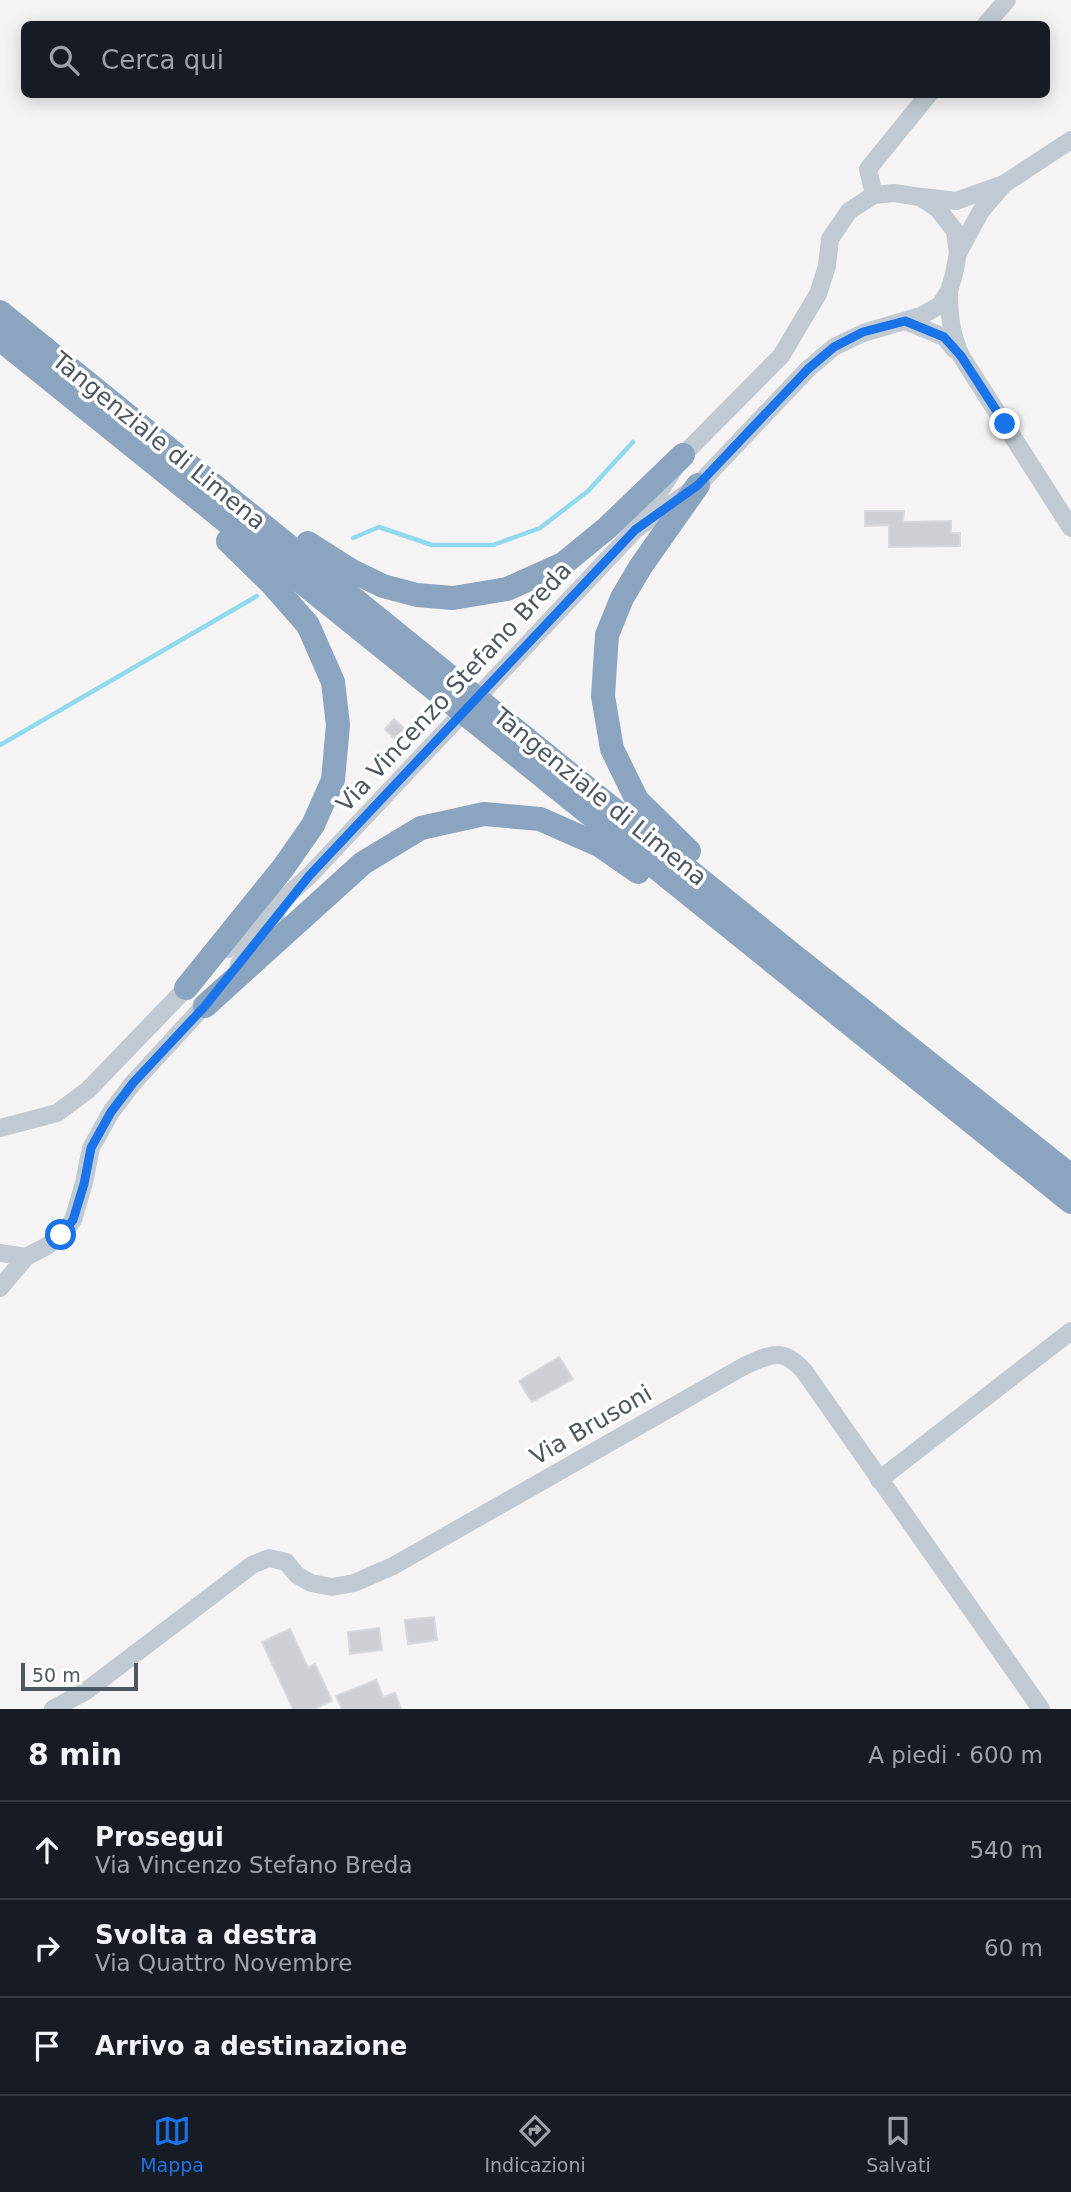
<!DOCTYPE html>
<html lang="it">
<head>
<meta charset="utf-8">
<style>
  :root { --surface:#171b24; --page:#20242c; --text:#f1f3f6; --muted:#9ea1a6; --line:#363941; --accent:#1a73e8 }
  body { margin:0; font-family:"DejaVu Sans",sans-serif; background:var(--page); color:var(--text) }
  .scale { position:absolute; left:21px; bottom:18px; width:117px; box-sizing:border-box; padding-left:7px; border:4px solid #4a5661; border-top:0; font-size:19px; line-height:24px; white-space:nowrap; color:#4a5661; -webkit-text-stroke:5px #fff; paint-order:stroke }
  .stop { position:absolute; width:21px; height:21px; margin:-16px; border:5px solid #1a73e8; border-radius:50%; background:#fff }
  .stop.end { background:#1a73e8; border-color:#fff; box-shadow:0 2px 7px #0008 }
  .list { margin:0; padding:0; list-style:none }
  h2 { display:flex; justify-content:space-between; align-items:center; height:91px; margin:0; padding:0 28px; font-size:30px }
  h2 small { font-size:23px; font-weight:400; color:var(--muted) }
  .list li { display:grid; grid-template-columns:46px 1fr auto; gap:21px; align-items:center; box-sizing:border-box; height:98px; padding:0 28px; border-top:2px solid var(--line) }
  .list b { display:block; font-size:26px; white-space:nowrap }
  .list p { margin:0; font-size:23px; white-space:nowrap; color:var(--muted) }
  .list em { font-size:23px; font-style:normal; color:var(--muted) }
  .icon { flex:none; width:38px; height:38px; fill:none; stroke:currentColor; stroke-width:2; stroke-linecap:round; stroke-linejoin:round }
  .map { position:relative; flex:none; width:1071px; height:1709px; overflow:hidden }
  .search { position:absolute; background:var(--surface); box-shadow:0 4px 18px #0003; left:21px; right:21px; top:21px; height:77px; display:flex; align-items:center; gap:18px; box-sizing:border-box; padding:0 24px; border-radius:10px; color:var(--muted); font-size:26px }
  .sheet { height:385px; background:var(--surface) }
  nav { display:flex; justify-content:space-around; align-items:center; box-sizing:border-box; height:98px; border-top:2px solid var(--line); background:var(--surface); font-size:19px; color:var(--muted) }
  nav a { display:grid; justify-items:center; gap:4px }
  nav .on { color:var(--accent) }
  .map>svg:first-child { display:block }
  .lines { fill:none; stroke-linecap:round; stroke-linejoin:round }
  .stream { stroke:#90daee; stroke-width:4.5 }
  .building { fill:#cdcfd5; stroke:#d7d9de; stroke-width:2 }
  .minor { stroke:#c1cad2; stroke-width:18 }
  .highway { stroke:#8ba5c1; stroke-width:24 }
  .route { stroke:#1a73e8; stroke-width:9 }
  .labels { text-anchor:middle; stroke-width:7; stroke-linejoin:round; paint-order:stroke }
  .street-label { font-size:24px; fill:#4a5661; stroke:#fff }
</style>
</head>
<body>
<div class="map">
<svg width="1071" height="1709" viewBox="0 0 1071 1709">
  <rect width="100%" height="100%" fill="#f5f3f3"/>
  <g class="lines">
    <g class="stream">
      <path d="M 353,538 L 379,527 L 432,545 L 493,545 L 540,528 L 588,491 L 633,442"/>
      <path d="M 0,745 L 257,596"/>
    </g>
  </g>
  <g class="building">
    <path d="M 865,511 L 904,511 L 903,522 L 951,521 L 951,533 L 960,533 L 960,546 L 889,547 L 889,525 L 865,526 Z"/>
    <path d="M 394,719 L 405,729 L 395,739 L 385,729 Z"/>
    <path d="M 559,1357 L 573,1379 L 532,1402 L 519,1381 Z"/>
    <path d="M 434,1617 L 437,1640 L 408,1644 L 405,1620 Z"/>
    <path d="M 379,1628 L 382,1650 L 350,1654 L 348,1632 Z"/>
    <path d="M 290,1629 L 308,1668 L 315,1664 L 332,1701 L 314,1709 L 293,1709 L 262,1642 Z"/>
    <path d="M 376,1680 L 383,1697 L 395,1693 L 401,1709 L 342,1709 L 336,1696 Z"/>
  </g>
  <g class="lines">
    <g class="minor">
      <path d="M 986,24 L 1007,0"/>
      <path d="M 874,195 L 868,169 L 929,94"/>
      <path d="M 923,197 L 956,201 L 1004,184 L 1071,140"/>
      <path d="M 958,253 L 981,211 L 1004,184"/>
      <path d="M 949,291 C 949,315 951,334 961,356 L 1071,528"/>
      <path d="M 905,321 L 944,337 L 955,350"/>
      <path d="M 228,949 L 309,876 L 635,530 L 683,455 L 781,356 L 818,294 L 827,266 L 830,239 L 849,211 L 874,195 L 894,193 L 920,197 L 938,209 L 955,231 L 958,253 L 954,274 L 949,291 L 940,305 L 921,316 L 863,333 L 834,347 L 808,369 L 698,485 L 635,530"/>
      <path d="M 239,964 L 276,917"/>
      <path d="M 0,1128 L 57,1113 L 88,1090 L 194,980"/>
      <path d="M 0,1253 L 26,1257 L 47,1246 L 61,1235 L 73,1220 L 84,1183 L 91,1148 L 111,1112 L 133,1083 L 213,996"/>
      <path d="M 0,1288 L 26,1257"/>
      <path d="M 879,1480 L 1071,1331"/>
      <path d="M 53,1709 L 86,1691 L 252,1565 L 269,1558 L 286,1562 L 297,1575 L 311,1583 L 332,1587 L 354,1583 L 393,1566 L 746,1365 C 772,1354 783,1347 804,1371 L 1041,1709"/>
    </g>
    <g class="highway">
      <path d="M 0,312 L 788,951 L 1071,1176"/>
      <path d="M 0,339 L 1071,1202"/>
      <path d="M 308,543 L 352,571 L 383,586 L 417,595 L 453,598 L 507,589 L 563,564 L 607,528 L 683,455"/>
      <path d="M 689,851 L 637,800 L 612,749 L 603,696 L 607,635 L 622,598 L 641,566 L 698,485"/>
      <path d="M 186,988 L 283,868 L 313,825 L 333,780 L 338,725 L 333,682 L 308,625 L 272,584 L 228,541"/>
      <path d="M 205,1006 L 363,863 L 421,828 L 484,814 L 540,819 L 599,845 L 638,872"/>
    </g>
  </g>
  <g class="lines">
    <path class="route" d="M 61,1235 L 73,1220 L 84,1184 L 91,1148 L 111,1112 L 133,1083 L 205,1006 L 309,876 L 635,530 L 698,485 L 808,369 L 834,347 L 863,332 L 905,321 L 944,337 L 961,356 L 1005,424"/>
  </g>
  <g class="labels">
    <g class="street-label">
      <text transform="translate(159 441) rotate(39)" y="8">Tangenziale di Limena</text>
      <text transform="translate(454 687) rotate(-47)" y="8">Via Vincenzo Stefano Breda</text>
      <text transform="translate(600 797) rotate(39)" y="8">Tangenziale di Limena</text>
      <text transform="translate(591 1425) rotate(-30)" y="8">Via Brusoni</text>
    </g>
  </g>
</svg>
<div class="scale">50 m</div>
<div class="stop" style="left:61px;top:1235px"></div>
<div class="stop end" style="left:1005px;top:424px"></div>
<div class="search"><svg class="icon" aria-label="search" viewBox="0 0 24 24"><circle cx="10" cy="10" r="6"/><path d="M15 15l6 6"/></svg>Cerca qui</div>
</div>
<section class="sheet">
<h2>8 min<small>A piedi · 600 m</small></h2>
<ul class="list">
<li><svg class="icon" aria-label="ahead" viewBox="0 0 24 24"><path d="M12 20V5M6 11l6-6 6 6"/></svg><div><b>Prosegui</b><p>Via Vincenzo Stefano Breda</p></div><em>540 m</em></li>
<li><svg class="icon" aria-label="right" viewBox="0 0 24 24"><path d="M7 20v-9h11M14 6l5 5-5 5"/></svg><div><b>Svolta a destra</b><p>Via Quattro Novembre</p></div><em>60 m</em></li>
<li><svg class="icon" aria-label="arrive" viewBox="0 0 24 24"><path d="M6 21V4h12l-3 4 3 4H6"/></svg><div><b>Arrivo a destinazione</b></div></li>
</ul>
</section>
<nav>
<a class="on"><svg class="icon" aria-label="map" viewBox="0 0 24 24"><path d="M3 6l6-2 6 2 6-2v14l-6 2-6-2-6 2zM9 4v14M15 6v14"/></svg>Mappa</a>
<a><svg class="icon" aria-label="directions" viewBox="0 0 24 24"><path d="M12 3l9 9-9 9-9-9zM9 14v-3h6M13 9l2 2-2 2"/></svg>Indicazioni</a>
<a><svg class="icon" aria-label="saved" viewBox="0 0 24 24"><path d="M7 4h10v16l-5-4-5 4z"/></svg>Salvati</a>
</nav>
</body>
</html>
